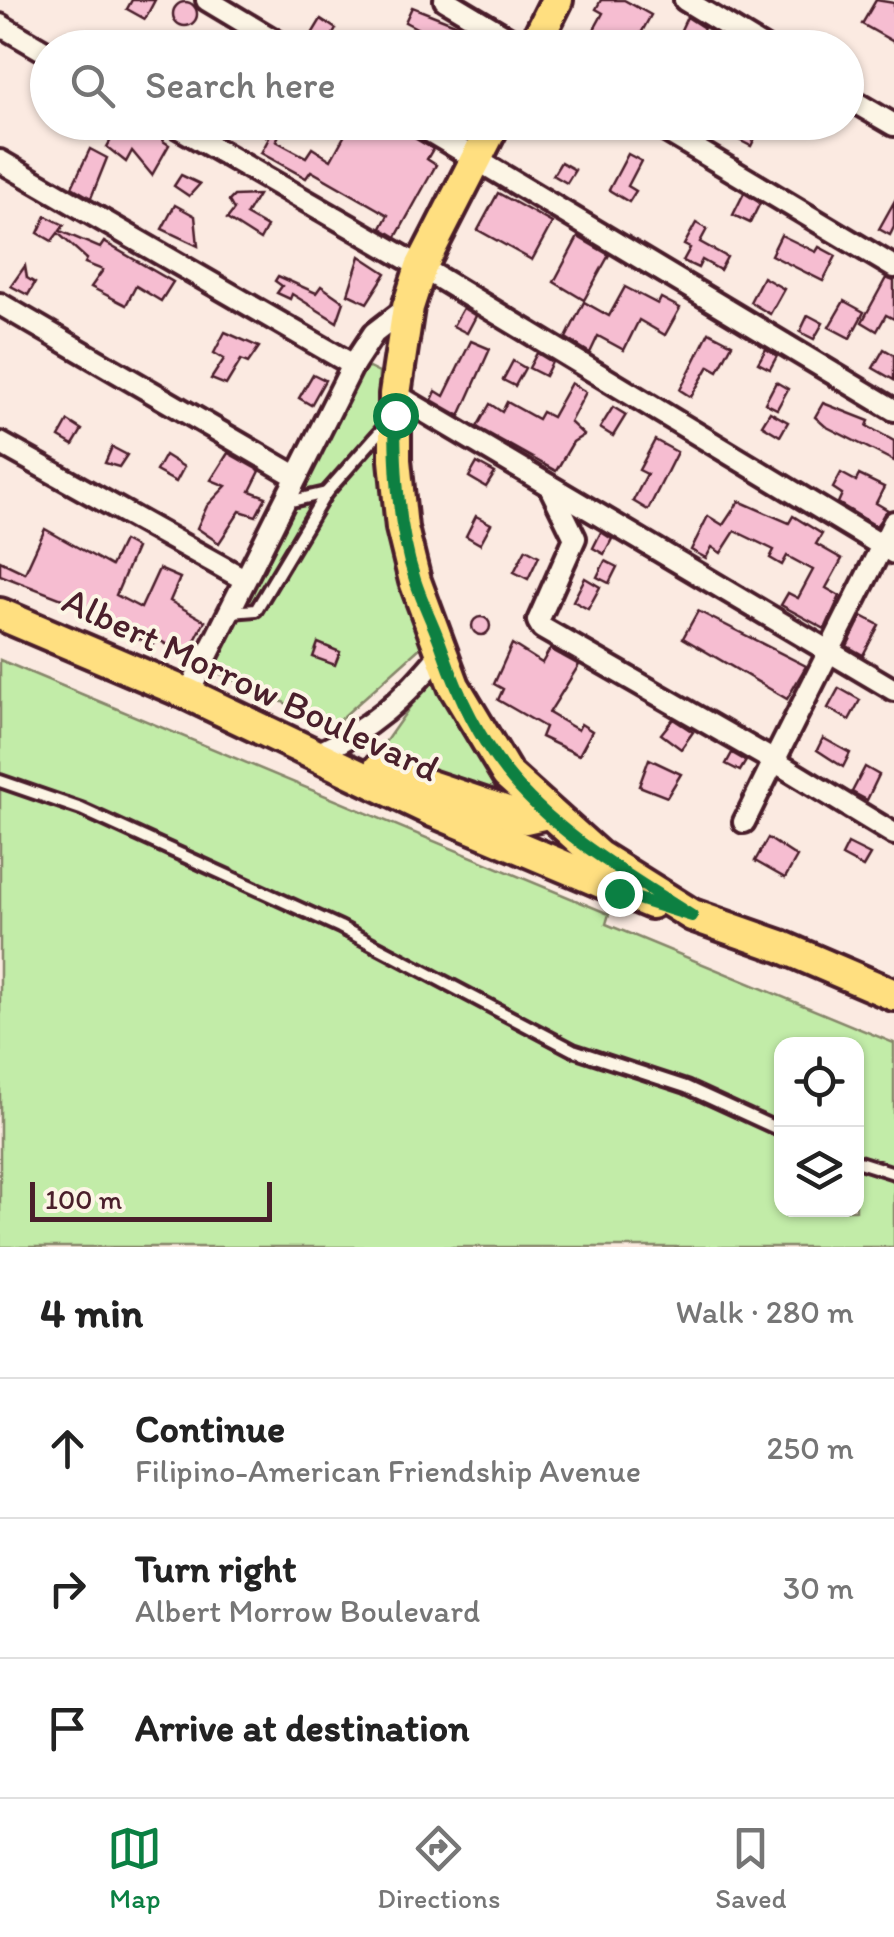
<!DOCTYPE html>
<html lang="en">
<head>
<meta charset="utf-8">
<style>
  :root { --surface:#fff; --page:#f2f2f2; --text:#222; --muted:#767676; --line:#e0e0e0; --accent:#0b8043 }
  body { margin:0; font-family:Itim,sans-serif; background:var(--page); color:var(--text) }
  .controls { position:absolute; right:30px; bottom:30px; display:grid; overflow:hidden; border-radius:20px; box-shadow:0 2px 8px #0004 }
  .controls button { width:90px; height:90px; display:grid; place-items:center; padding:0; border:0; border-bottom:2px solid var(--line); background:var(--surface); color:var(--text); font:50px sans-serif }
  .scale { position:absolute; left:30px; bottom:25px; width:242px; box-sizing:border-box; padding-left:10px; border:5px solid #4a1f2b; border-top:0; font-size:28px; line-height:35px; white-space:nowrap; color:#4a1f2b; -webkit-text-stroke:8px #fcf5e5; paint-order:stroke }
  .stop { position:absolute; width:30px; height:30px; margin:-22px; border:8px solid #0b8043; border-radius:50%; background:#fff }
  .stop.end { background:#0b8043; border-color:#fff; box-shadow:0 2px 10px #0008 }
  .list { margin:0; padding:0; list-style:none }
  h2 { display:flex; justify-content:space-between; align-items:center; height:130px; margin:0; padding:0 40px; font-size:42px }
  h2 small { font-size:32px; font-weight:400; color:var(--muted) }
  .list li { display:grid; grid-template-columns:65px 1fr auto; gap:30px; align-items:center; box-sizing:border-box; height:140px; padding:0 40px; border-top:2px solid var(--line) }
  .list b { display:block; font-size:38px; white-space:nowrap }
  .list p { margin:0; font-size:32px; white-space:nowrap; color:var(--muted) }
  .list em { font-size:32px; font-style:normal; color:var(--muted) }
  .icon { flex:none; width:55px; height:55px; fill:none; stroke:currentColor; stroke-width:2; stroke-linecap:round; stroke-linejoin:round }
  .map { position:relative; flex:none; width:894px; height:1247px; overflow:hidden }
  .search { position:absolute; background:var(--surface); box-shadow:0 2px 8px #0004; left:30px; right:30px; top:30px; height:110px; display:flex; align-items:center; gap:25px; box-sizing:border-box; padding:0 35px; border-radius:55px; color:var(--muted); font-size:38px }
  .sheet { height:550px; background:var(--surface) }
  nav { display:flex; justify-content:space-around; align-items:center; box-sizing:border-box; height:140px; border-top:2px solid var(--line); background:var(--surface); font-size:28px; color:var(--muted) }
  nav a { display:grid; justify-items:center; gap:5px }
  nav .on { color:var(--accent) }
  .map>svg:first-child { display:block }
  .green { fill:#c2eca8; stroke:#86866a; stroke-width:2.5; fill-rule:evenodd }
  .building { fill:#f6bdd1; stroke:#4a1f2b; stroke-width:2.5 }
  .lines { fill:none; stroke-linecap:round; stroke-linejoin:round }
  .lane-casing { stroke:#4a1f2b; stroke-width:18 }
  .street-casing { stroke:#4a1f2b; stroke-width:28 }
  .primary-casing { stroke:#4a1f2b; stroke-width:38 }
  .lane { stroke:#fcf5e5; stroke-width:10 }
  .street { stroke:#fcf5e5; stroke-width:20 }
  .primary { stroke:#ffdf80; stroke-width:30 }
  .route { stroke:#0b8043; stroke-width:12 }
  .labels { text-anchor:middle; stroke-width:8; stroke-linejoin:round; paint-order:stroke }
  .street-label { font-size:38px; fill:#4a1f2b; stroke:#fcf5e5 }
</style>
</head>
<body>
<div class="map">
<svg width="894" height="1247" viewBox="0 0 894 1247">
  <rect width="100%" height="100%" fill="#fbeae1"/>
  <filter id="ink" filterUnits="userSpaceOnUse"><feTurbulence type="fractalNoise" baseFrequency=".01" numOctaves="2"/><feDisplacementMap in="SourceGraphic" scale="20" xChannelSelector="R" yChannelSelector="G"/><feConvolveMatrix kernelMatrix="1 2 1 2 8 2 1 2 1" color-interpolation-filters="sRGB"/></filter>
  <g filter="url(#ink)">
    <g class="green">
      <path d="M 369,368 L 379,373 C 374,469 396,554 422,646 L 334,725 L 209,669 L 357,374 Z"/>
      <path d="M 0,660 L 609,914 L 606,924 L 894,1043 L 894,1247 L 0,1247 ZM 782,1044 L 856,1044 L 856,1210 L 782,1210 Z"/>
      <path d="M 433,674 L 477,754 L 523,809 L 381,748 Z"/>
    </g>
    <g class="building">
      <path d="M 132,0 L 155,0 L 145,19 L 127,9 Z"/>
      <path d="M 601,0 L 624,0 L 651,15 L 633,48 L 584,48 L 603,13 L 596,9 Z"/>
      <path d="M 876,0 L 894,3 L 894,42 L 862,24 Z"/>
      <circle cx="185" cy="14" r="12"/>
      <path d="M 412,7 L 460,26 L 450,45 L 405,22 Z"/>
      <path d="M 687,17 L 704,28 L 698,42 L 679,34 Z"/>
      <path d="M 321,19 L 336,29 L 328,43 L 312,34 Z"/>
      <path d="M 128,32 L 156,48 L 119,48 Z"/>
      <path d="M 121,122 L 148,138 L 156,125 L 165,136 L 163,141 L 169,145 L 152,175 L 132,151 L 126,162 L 107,147 Z"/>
      <path d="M 238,122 L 286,122 L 276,141 L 306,157 L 312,148 L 331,160 L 352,122 L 400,122 L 406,133 L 433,149 L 427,159 L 436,165 L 396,237 L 381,228 L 388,215 L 311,171 L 306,178 L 261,153 L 269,138 Z"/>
      <path d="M 745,122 L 763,122 L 751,146 L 737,139 Z"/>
      <path d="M 90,149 L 107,158 L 91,198 L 72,187 Z"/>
      <path d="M 628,154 L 641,161 L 628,186 L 636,191 L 629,202 L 609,190 Z"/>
      <path d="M 561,162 L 575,170 L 567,183 L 553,175 Z"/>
      <path d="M 181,175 L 200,184 L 189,196 L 174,186 Z"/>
      <path d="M 498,193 L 552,223 L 532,260 L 478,230 Z"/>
      <path d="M 744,193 L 760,203 L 750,223 L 733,215 Z"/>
      <path d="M 258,195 L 246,215 L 267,227 L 260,240 L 227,219 L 234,210 L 229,201 L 234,196 Z"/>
      <path d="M 894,202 L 894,227 L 890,235 L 879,229 Z"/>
      <path d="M 175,205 L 195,216 L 198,246 L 162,229 Z"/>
      <path d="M 46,216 L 64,225 L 60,231 L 100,248 L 104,242 L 173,282 L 161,301 L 136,286 L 126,305 L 91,287 L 103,270 L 85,263 L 87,259 L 58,233 L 52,241 L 38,233 Z"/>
      <path d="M 696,223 L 707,229 L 700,242 L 727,257 L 720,270 L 702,260 L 698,268 L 683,261 L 690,248 L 684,245 Z"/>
      <path d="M 781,235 L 816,252 L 819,247 L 836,256 L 823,281 L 771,255 Z"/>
      <path d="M 578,237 L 609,255 L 584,300 L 554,282 Z"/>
      <path d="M 360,256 L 386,273 L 367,303 L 348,294 Z"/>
      <path d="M 25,266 L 27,278 L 35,283 L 28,295 L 11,286 Z"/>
      <path d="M 278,276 L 316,293 L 321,286 L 344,302 L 337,322 L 292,294 L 290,299 L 277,293 L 282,286 L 275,281 Z"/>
      <path d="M 763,277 L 784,289 L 770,314 L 750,302 Z"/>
      <path d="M 886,278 L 894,281 L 894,319 L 886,315 L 877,331 L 862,322 Z"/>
      <path d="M 625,287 L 658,304 L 661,298 L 680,308 L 665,335 L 639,320 L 624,350 L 598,336 L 590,353 L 566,338 L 584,302 L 609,316 Z"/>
      <path d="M 844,301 L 864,312 L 850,338 L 829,327 Z"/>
      <path d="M 463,308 L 476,316 L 467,333 L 453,326 Z"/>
      <path d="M 808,315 L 823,323 L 814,339 L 800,332 Z"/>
      <path d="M 225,332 L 259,347 L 248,363 L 241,360 L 226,385 L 211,379 L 224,359 L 214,353 Z"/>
      <path d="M 709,332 L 732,344 L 718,371 L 709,366 L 691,397 L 680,390 Z"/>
      <path d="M 471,341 L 490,349 L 460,416 L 432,400 L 436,391 L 444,396 Z"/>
      <path d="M 766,349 L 777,356 L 770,369 L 758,363 Z"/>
      <path d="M 884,349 L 894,355 L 894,380 L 873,368 Z"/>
      <path d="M 537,353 L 552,362 L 545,376 L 529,368 Z"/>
      <path d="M 513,361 L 525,368 L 515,386 L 503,380 Z"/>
      <path d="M 313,374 L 325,380 L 311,405 L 299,398 Z"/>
      <path d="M 776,382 L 788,389 L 777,409 L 765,403 Z"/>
      <path d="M 571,383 L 586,392 L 570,422 L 584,435 L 573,442 L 556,471 L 477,427 L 490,404 L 502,412 L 507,402 L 538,419 L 542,412 L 552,417 Z"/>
      <path d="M 823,403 L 869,421 L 867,426 L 894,441 L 894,461 L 825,426 L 815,417 Z"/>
      <path d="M 613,407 L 626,415 L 613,436 L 600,428 Z"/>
      <path d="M 770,412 L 788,422 L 780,436 L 762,425 Z"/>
      <path d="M 68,421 L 82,430 L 73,445 L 59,437 Z"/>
      <path d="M 655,440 L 677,452 L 648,510 L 633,501 L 647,474 L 639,470 Z"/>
      <path d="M 112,447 L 127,455 L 119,467 L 105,463 Z"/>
      <path d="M 228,453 L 260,471 L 250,491 L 266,497 L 256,516 L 240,511 L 219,543 L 197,528 L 207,506 L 226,486 L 211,480 Z"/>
      <path d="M 165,455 L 184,467 L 176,482 L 156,471 Z"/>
      <path d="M 477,463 L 495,473 L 486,487 L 469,477 Z"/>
      <path d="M 841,473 L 856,481 L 859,475 L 884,487 L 876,503 L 888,510 L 876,526 L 838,503 L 842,494 L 833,488 Z"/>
      <path d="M 739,501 L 789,523 L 793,516 L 822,534 L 816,544 L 842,559 L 826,588 L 840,596 L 825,629 L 781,605 L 788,593 L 798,598 L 813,570 L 787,556 L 782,565 L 770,558 L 774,550 L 735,531 L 721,553 L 712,547 L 706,558 L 691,550 L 708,516 L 723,525 Z"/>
      <path d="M 476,516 L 491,524 L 480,544 L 466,536 Z"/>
      <path d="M 45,529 L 111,566 L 123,541 L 136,548 L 116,595 L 141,608 L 159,569 L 180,578 L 170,601 L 205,621 L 187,656 L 157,639 L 154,644 L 89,620 L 93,611 L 0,575 L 0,561 L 25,573 Z"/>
      <path d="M 601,532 L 612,539 L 604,554 L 593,548 Z"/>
      <path d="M 526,549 L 539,556 L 528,579 L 514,572 Z"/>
      <path d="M 605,561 L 617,567 L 609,583 L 597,577 Z"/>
      <path d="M 585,578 L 600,587 L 588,609 L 573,601 Z"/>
      <path d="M 698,611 L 806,666 L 787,699 L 683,638 Z"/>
      <path d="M 862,616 L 879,625 L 863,655 L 847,646 Z"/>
      <circle cx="481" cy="626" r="9"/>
      <path d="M 318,643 L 340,652 L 335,665 L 313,657 Z"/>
      <path d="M 512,644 L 542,663 L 550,649 L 579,665 L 549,713 L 578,730 L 581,724 L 592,731 L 579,755 L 541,737 L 545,727 L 498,700 L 503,689 L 494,684 Z"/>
      <path d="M 839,688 L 860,700 L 849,720 L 828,708 Z"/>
      <path d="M 673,719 L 693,732 L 681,749 L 661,734 Z"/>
      <path d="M 823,738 L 850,753 L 843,767 L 817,750 Z"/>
      <path d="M 732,753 L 746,761 L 740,771 L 726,764 Z"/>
      <path d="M 649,759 L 681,774 L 667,797 L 639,786 Z"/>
      <path d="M 865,767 L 879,775 L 867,800 L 852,792 Z"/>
      <path d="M 768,838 L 797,857 L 785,878 L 755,861 Z"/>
      <path d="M 848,844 L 870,855 L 863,867 L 842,856 Z"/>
    </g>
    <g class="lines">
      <defs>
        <g id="lane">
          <path d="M 283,503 L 326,493"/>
          <path d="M 231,612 L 256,610 L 326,493 L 386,425"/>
          <path d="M 0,781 L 81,809 L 340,927 L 573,1050 L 686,1087 L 782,1131"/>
          <path d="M 856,1161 L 894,1173"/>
        </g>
        <g id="street">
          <path d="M 207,0 L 287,48"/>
          <path d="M 445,0 L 525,48"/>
          <path d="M 685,0 L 764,48"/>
          <path d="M 0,25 L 48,53"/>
          <path d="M 846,97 L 894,125"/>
          <path d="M 169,122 L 421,267 L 894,553"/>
          <path d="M 414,122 L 894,410"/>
          <path d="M 651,122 L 894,267"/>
          <path d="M 0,161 L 353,365"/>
          <path d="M 0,304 L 294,475"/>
          <path d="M 395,394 L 894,690"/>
          <path d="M 0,443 L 244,579"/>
          <path d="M 551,489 L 575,538 L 538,621 L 542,628 L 774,761 L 744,822"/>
          <path d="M 894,522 L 774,761 L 894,834"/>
          <path d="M 188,694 L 353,365 L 374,333 L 408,307"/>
          <path d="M 315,755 C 371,729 404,699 443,651"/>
        </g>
        <g id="primary">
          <path d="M 533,48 L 557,0"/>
          <path d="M 495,122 L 421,267 L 408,307 L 395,394 L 395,460 L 402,528 L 415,581 L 454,686 L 507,774 L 598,856 L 692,915 L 780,946 L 894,995"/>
          <path d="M 0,614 L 188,694 L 435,812 L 651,903"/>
          <path d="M 379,769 L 525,818 L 547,813"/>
        </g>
      </defs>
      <use href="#lane" class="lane-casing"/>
      <use href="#street" class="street-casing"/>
      <use href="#primary" class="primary-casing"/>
      <use href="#lane" class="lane"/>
      <use href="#street" class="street"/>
      <use href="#primary" class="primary"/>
    </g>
  </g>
  <g class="lines" filter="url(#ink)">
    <path class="route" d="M 395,415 C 395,471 398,527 415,580 C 423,605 435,627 443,651 C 458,695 477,735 506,772 C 554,833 627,874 692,916 L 619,893"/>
  </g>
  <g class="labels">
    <g class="street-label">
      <text transform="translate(251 684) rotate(25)" y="13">Albert Morrow Boulevard</text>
    </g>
  </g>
</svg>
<div class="controls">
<button><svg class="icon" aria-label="locate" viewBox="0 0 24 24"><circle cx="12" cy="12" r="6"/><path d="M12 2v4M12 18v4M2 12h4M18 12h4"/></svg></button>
<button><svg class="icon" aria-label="layers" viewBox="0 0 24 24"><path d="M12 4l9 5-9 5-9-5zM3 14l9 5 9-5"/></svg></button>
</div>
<div class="scale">100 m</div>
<div class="stop" style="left:395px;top:415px"></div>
<div class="stop end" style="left:619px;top:893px"></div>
<div class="search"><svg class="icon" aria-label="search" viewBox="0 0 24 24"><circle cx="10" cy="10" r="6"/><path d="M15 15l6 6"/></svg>Search here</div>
</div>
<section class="sheet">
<h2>4 min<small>Walk · 280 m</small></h2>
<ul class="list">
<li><svg class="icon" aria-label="ahead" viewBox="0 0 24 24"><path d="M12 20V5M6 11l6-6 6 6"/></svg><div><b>Continue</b><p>Filipino-American Friendship Avenue</p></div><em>250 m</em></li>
<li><svg class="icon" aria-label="right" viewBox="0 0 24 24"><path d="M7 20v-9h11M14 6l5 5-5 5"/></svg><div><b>Turn right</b><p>Albert Morrow Boulevard</p></div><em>30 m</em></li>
<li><svg class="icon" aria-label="arrive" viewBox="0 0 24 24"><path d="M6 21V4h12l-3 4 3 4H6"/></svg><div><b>Arrive at destination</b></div></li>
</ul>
</section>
<nav>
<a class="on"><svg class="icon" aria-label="map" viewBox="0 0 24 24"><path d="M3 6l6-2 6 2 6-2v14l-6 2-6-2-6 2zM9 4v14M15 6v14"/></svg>Map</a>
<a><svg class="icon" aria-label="directions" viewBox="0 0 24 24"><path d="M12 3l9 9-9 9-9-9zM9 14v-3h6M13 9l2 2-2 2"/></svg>Directions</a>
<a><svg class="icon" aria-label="saved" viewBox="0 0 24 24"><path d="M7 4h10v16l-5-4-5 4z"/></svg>Saved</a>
</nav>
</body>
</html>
